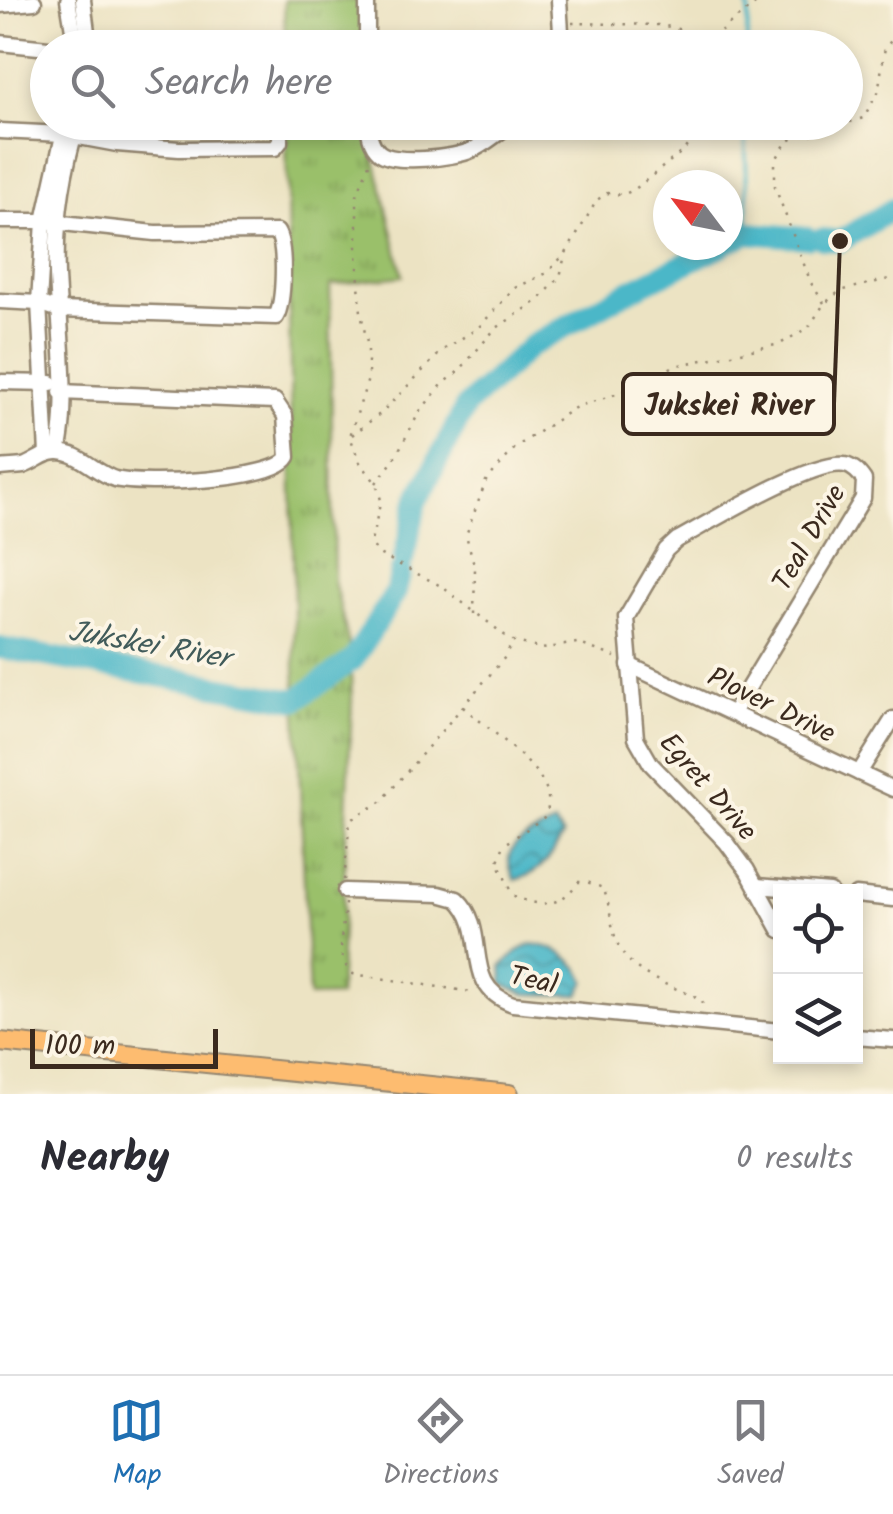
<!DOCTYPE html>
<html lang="en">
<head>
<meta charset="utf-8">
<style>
  :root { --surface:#fff; --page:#f2f2f3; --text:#2b2b33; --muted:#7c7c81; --line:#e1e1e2; --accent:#1f6fb2 }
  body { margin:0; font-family:Kalam,sans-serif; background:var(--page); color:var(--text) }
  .controls { position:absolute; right:30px; bottom:30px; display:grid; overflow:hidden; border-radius:0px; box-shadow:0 5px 15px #0003 }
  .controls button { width:90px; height:90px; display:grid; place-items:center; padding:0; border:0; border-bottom:2px solid var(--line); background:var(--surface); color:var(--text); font:50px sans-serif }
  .compass { position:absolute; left:653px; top:170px; width:90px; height:90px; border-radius:50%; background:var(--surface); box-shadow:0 5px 15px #0003; rotate:302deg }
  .scale { position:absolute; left:30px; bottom:25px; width:188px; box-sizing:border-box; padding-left:10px; border:5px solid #3b2a1e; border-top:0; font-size:28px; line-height:35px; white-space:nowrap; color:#3b2a1e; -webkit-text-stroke:8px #fcf5e5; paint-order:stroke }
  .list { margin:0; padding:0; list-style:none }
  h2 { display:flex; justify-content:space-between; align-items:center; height:130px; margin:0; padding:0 40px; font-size:42px }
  h2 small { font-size:32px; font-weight:400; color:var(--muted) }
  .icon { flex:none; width:55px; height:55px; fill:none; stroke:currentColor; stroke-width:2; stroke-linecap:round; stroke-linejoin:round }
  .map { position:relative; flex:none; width:893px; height:1094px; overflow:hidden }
  .search { position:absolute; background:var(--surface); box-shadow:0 5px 15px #0003; left:30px; right:30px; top:30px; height:110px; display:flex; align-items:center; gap:25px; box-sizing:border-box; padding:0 35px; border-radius:55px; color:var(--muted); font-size:38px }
  .sheet { height:280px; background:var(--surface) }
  nav { display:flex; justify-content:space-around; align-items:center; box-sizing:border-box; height:140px; border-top:2px solid var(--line); background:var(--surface); font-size:28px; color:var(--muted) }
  nav a { display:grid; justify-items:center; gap:5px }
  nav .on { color:var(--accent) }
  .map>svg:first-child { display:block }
  .park { fill:url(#park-tufts); stroke:#6a7544; stroke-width:2.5 }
  .water { fill:url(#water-waves); stroke:#447073; stroke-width:2.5 }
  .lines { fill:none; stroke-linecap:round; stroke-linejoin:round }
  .stream { stroke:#4cb7c8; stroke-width:4 }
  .river { stroke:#4cb7c8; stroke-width:22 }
  .minor-casing { stroke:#948670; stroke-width:19 }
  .major-casing { stroke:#948670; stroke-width:22 }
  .path { stroke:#948670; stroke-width:2.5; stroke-dasharray:2.5 8; stroke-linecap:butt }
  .minor { stroke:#fff; stroke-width:14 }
  .major { stroke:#fdbc6f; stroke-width:18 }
  .labels { text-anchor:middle; stroke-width:8; stroke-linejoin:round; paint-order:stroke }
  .street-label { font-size:28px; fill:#3b2a1e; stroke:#fcf5e5 }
  .water-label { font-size:30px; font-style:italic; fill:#415b5a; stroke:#fcf5e5 }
  .leader { fill:none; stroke:#3b2a1e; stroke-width:4 }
  .callout-dot { fill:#3b2a1e; stroke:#fcf5e5; stroke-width:4 }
  .callout { fill:#fcf5e5; stroke:#3b2a1e; stroke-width:4 }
  .callout-label { font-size:30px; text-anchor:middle; font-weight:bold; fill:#3b2a1e }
</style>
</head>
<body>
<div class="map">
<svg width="893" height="1094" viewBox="0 0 893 1094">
  <defs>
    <pattern id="park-tufts" width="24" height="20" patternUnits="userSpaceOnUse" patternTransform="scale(2.5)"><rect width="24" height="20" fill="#9ac06b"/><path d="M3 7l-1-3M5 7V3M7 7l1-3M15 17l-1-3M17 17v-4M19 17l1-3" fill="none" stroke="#7f9c57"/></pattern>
    <pattern id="water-waves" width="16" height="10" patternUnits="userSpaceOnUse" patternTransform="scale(2.5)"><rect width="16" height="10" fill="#4cb7c8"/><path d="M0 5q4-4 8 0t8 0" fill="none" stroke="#4095a2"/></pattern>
  </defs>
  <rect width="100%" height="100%" fill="#fcf5e5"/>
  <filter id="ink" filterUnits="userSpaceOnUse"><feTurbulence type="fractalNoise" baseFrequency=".01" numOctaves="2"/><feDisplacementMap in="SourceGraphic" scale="20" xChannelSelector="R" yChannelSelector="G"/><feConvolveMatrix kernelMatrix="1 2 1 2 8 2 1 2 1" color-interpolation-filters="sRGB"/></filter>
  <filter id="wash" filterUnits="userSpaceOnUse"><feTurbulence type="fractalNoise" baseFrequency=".0048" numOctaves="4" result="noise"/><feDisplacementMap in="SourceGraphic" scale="40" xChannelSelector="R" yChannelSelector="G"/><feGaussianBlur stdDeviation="2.25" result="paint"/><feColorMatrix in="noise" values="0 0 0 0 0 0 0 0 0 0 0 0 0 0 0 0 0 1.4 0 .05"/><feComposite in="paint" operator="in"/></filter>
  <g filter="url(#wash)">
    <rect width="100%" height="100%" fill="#ece3c3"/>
    <g class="park">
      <path d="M 284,0 L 368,0 L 369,47 L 285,47 Z"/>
      <path d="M 286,123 L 370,123 L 370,138 L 403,276 L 330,285 L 334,581 L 350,649 L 352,700 L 339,996 L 309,997 L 295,669 Z"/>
    </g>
    <g class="water">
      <path d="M 554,824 L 563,836 C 550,858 541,873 515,880 C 495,844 528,838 554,824 Z"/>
      <path d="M 532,944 C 554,946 577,959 586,981 L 579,995 L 525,994 L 503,984 L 502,966 L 518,951 Z"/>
    </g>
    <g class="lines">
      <g class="stream">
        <path d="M 745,0 L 749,10 L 746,48"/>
        <path d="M 745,122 L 748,233"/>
      </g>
      <g class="river">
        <path d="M 822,239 L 840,241 L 893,209"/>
        <path d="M 728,242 L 748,233 L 808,238"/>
        <path d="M 404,558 L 417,501 L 466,406 L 531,346 L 625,293 L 723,245"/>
        <path d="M 0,648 L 296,700 L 353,660 L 396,592 L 401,571"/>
      </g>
    </g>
  </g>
  <g filter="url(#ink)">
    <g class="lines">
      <defs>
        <g id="minor">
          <path d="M 68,0 L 76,48"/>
          <path d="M 83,0 L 89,48"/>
          <path d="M 559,0 L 562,48"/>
          <path d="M 0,5 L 34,2"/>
          <path d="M 0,43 L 48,48"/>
          <path d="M 367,48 L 367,0"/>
          <path d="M 368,122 C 369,133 370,144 379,152 C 392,165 456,158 472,150 C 487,143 500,132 512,122"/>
          <path d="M 0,131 L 63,134 L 117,144 L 179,149 L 275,148 L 280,142 L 280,122"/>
          <path d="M 0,221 L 44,221 L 155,233 L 277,232 C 286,247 284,302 276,317 L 59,310 L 39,303 L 0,301"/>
          <path d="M 0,382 L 51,383"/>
          <path d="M 58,452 C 70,405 59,325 57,275 C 55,224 63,171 78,122"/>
          <path d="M 47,454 L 39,303 L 44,221 L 66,122"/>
          <path d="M 0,468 C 7,467 16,467 23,466 C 36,462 45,451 59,452 C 80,453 96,473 115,479 C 142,486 275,481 288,457 L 285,416 L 275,401 L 61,392"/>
          <path d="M 629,665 L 893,789"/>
          <path d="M 733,713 L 863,498 L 864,480 C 859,473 854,467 845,465 C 814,459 708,523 677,540 L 666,550 L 626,618 L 636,738 L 651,764 L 727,843 L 747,870 L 780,930"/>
          <path d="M 859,773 L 893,719"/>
          <path d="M 757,886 L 830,892"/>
          <path d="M 345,891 L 439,894 L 457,899 C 492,932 459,986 513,1004 L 780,1031"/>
          <path d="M 856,895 L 893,899"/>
          <path d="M 856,1037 L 893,1040"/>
        </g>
        <path id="major" d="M 0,1042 L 509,1094"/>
      </defs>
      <use href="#minor" class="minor-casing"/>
      <use href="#major" class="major-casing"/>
      <g class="path">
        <path d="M 572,23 L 661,25 L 678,29 L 705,44 L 760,0"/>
        <path d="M 369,164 L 357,195 L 357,253 L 361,313 L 368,348 L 368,379 L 350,436 L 359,461 L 376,483 L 381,500 L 371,542 L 377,553 L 441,586 L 511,640"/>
        <path d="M 824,303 L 811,283 L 775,187 L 775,161 L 786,143 L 797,136 L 813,134 L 863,118 L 878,93 L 885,47 L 893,39"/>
        <path d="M 352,435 L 381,413 L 443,350 L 478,328 L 515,288 L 547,273 L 561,258"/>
        <path d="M 376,483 L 393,461 L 420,411 L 442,385 L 459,371 L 495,329 L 539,300 L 560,277 L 565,255 L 597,200 L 607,193 L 623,195 L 635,189 L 683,151 L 697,134 L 698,122"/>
        <path d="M 474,614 L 475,568 L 466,535 L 486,481 L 516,447 L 576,407 L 629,390 L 674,366 L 780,344 L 809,327 L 824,304 L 840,291 L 893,278"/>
        <path d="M 463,707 C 486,727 538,763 547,791 C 549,799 548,807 547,815 L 504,845 L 498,861 L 512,895 C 540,908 560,908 578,882 L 587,882 L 603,888 C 611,906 610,925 617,942 C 631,977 672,985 702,1000 L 705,1010"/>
        <path d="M 344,880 L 350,820 L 381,802 L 505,657 L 513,641 L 542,649 L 577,643 L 615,657"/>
        <path d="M 345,903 C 344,927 333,957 353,974 L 472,992"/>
      </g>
      <use href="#minor" class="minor"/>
      <use href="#major" class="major"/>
    </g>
  </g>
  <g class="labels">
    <g class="street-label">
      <text transform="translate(808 537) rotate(-60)" y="10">Teal Drive</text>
      <text transform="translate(772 704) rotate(26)" y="10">Plover Drive</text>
      <text transform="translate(709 786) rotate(49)" y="10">Egret Drive</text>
      <text transform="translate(534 979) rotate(13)" y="10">Teal</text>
    </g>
    <g class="water-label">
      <text transform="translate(149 644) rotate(10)" y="10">Jukskei River</text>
    </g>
  </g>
  <path class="leader" d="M840 241L834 404"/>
  <circle class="callout-dot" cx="840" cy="241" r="10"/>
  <rect class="callout" x="623" y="374" width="211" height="60" rx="10"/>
  <g class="callout-label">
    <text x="729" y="415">Jukskei River</text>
  </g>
</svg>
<div class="controls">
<button><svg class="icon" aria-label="locate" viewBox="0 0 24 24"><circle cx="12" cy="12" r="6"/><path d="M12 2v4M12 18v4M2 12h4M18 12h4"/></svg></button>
<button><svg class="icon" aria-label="layers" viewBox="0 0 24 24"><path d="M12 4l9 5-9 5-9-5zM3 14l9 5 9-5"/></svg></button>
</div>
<svg class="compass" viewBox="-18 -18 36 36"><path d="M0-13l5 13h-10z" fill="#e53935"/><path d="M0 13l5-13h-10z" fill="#7c7c81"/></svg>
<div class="scale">100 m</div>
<div class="search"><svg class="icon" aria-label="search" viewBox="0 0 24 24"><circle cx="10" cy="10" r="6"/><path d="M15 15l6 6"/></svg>Search here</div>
</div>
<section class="sheet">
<h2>Nearby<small>0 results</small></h2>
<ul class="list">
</ul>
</section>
<nav>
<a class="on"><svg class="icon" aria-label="map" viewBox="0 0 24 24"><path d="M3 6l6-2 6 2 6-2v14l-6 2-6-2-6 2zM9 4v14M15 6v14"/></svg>Map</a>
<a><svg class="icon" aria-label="directions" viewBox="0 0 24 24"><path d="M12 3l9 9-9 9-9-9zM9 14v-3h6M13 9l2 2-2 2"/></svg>Directions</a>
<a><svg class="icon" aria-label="saved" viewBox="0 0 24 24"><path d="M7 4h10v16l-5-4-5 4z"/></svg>Saved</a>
</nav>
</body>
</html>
